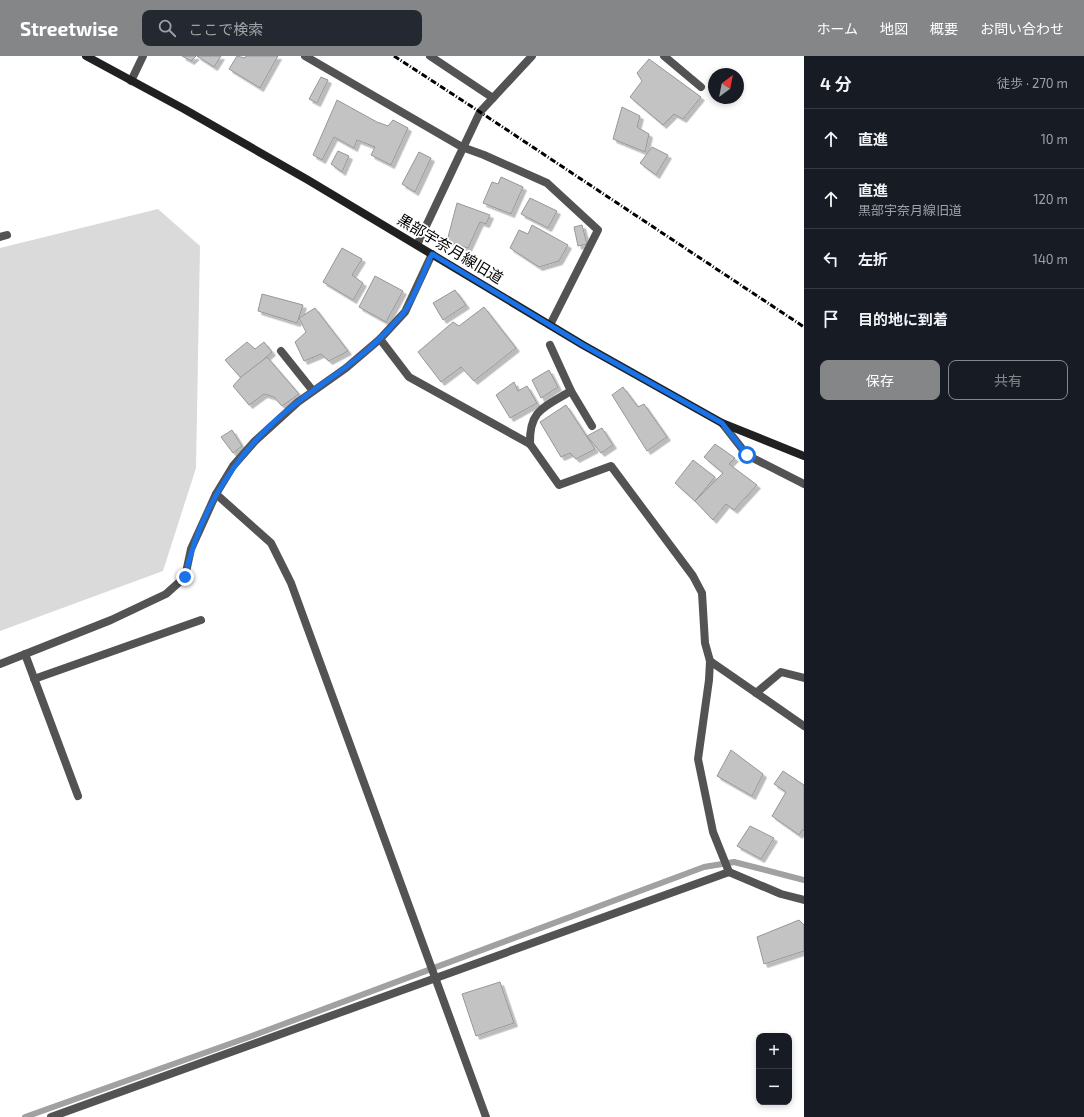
<!DOCTYPE html>
<html lang="ja">
<head>
<meta charset="utf-8">
<style>
  :root { --surface:#171b24; --page:#242831; --text:#f1f3f6; --muted:#9ea1a6; --line:#363941; --accent:#858687 }
  body { margin:0; font-family:"Exo 2","Noto Sans JP",sans-serif; background:var(--page); color:var(--text) }
  .controls { position:absolute; right:12px; bottom:12px; display:grid; overflow:hidden; border-radius:8px; box-shadow:0 2px 6px #0003 }
  .controls button { width:36px; height:36px; display:grid; place-items:center; padding:0; border:0; border-bottom:1px solid var(--line); background:var(--surface); color:var(--text); font:20px sans-serif }
  .compass { position:absolute; left:708px; top:12px; width:36px; height:36px; border-radius:50%; background:var(--surface); box-shadow:0 2px 6px #0003; rotate:32deg }
  .stop { position:absolute; width:12px; height:12px; margin:-9px; border:3px solid #1a73e8; border-radius:50%; background:#fff }
  .stop.end { background:#1a73e8; border-color:#fff; box-shadow:0 1px 4px #0008 }
  .list { margin:0; padding:0; list-style:none }
  h2 { display:flex; justify-content:space-between; align-items:center; height:52px; margin:0; padding:0 16px; font-size:17px }
  h2 small { font-size:13px; font-weight:400; color:var(--muted) }
  .list li { display:grid; grid-template-columns:26px 1fr auto; gap:12px; align-items:center; box-sizing:border-box; height:60px; padding:0 16px; border-top:1px solid var(--line) }
  .list b { display:block; font-size:15px; white-space:nowrap }
  .list p { margin:0; font-size:13px; white-space:nowrap; color:var(--muted) }
  .list em { font-size:13px; font-style:normal; color:var(--muted) }
  .actions { display:flex; gap:8px; padding:12px 16px }
  .actions a { flex:1; padding:9px 0; border:1px solid var(--accent); border-radius:8px; text-align:center; font-size:14px; color:var(--accent) }
  .actions .main { background:var(--accent); color:#fff }
  .icon { flex:none; width:22px; height:22px; fill:none; stroke:currentColor; stroke-width:2; stroke-linecap:round; stroke-linejoin:round }
  .map { position:relative; flex:none; width:804px; height:1061px; overflow:hidden }
  header { display:flex; align-items:center; gap:24px; box-sizing:border-box; height:56px; padding:0 20px; background:var(--accent); color:#fff }
  header strong { font-size:19px }
  nav { display:flex; gap:22px; margin-inline-start:auto; font-size:14px }
  .search { width:280px; height:36px; background:var(--page); display:flex; align-items:center; gap:10px; box-sizing:border-box; padding:0 14px; border-radius:8px; color:var(--muted); font-size:15px }
  main { display:flex }
  aside { flex:1; background:var(--surface) }
  .map>svg:first-child { display:block }
  .green { fill:#dadada }
  .lines { fill:none; stroke-linecap:round; stroke-linejoin:round }
  .stream { stroke:#a1a1a1; stroke-width:6 }
  .building { fill:#c3c3c3; stroke:#979797; filter:url(#shadow) }
  .lane { stroke:#535353; stroke-width:8 }
  .street { stroke:#535353; stroke-width:8 }
  .secondary { stroke:#202020; stroke-width:8 }
  .rail { stroke:#000; stroke-width:3; stroke-dasharray:6 2 1 2; stroke-linecap:butt }
  .route { stroke:#1a73e8; stroke-width:5 }
  .labels { text-anchor:middle; stroke-width:3.5; stroke-linejoin:round; paint-order:stroke }
  .street-label { font-size:15px; fill:#000; stroke:#fff }
</style>
</head>
<body>
<header>
<strong>Streetwise</strong>
<div class="search"><svg class="icon" aria-label="search" viewBox="0 0 24 24"><circle cx="10" cy="10" r="6"/><path d="M15 15l6 6"/></svg>ここで検索</div>
<nav><a>ホーム</a><a>地図</a><a>概要</a><a>お問い合わせ</a></nav>
</header>
<main>
<div class="map">
<svg width="804" height="1061" viewBox="0 0 804 1061">
  <defs>
    <filter id="shadow"><feDropShadow dx="3.5" dy="3.5" stdDeviation="0" flood-color="#0004"/></filter>
  </defs>
  <rect width="100%" height="100%" fill="#fff"/>
  <path class="green" d="M 158,153 L 200,190 L 196,412 L 163,515 L 0,575 L 0,192 Z"/>
  <g class="lines">
    <path class="stream" d="M 25,1061 L 249,981 L 704,811 L 734,806 L 804,824"/>
  </g>
  <g class="building">
    <path d="M 182,0 L 196,0 L 191,5 Z"/>
    <path d="M 197,0 L 221,0 L 214,11 Z"/>
    <path d="M 237,0 L 245,2 L 246,0 L 278,0 L 260,32 L 229,13 Z"/>
    <path d="M 649,3 L 701,41 L 683,63 L 674,58 L 663,69 L 630,41 L 642,25 L 637,17 Z"/>
    <path d="M 321,21 L 328,24 L 317,47 L 309,43 Z"/>
    <path d="M 337,44 L 377,66 L 388,70 L 393,64 L 408,72 L 391,109 L 371,99 L 375,91 L 357,84 L 354,92 L 334,81 L 322,104 L 313,99 Z"/>
    <path d="M 622,51 L 640,60 L 637,71 L 649,78 L 645,96 L 613,83 Z"/>
    <path d="M 652,91 L 668,99 L 656,119 L 640,107 Z"/>
    <path d="M 338,95 L 349,100 L 342,116 L 331,108 Z"/>
    <path d="M 419,96 L 431,102 L 415,136 L 402,128 Z"/>
    <path d="M 501,121 L 523,131 L 511,158 L 483,147 L 492,126 L 498,128 Z"/>
    <path d="M 530,142 L 557,155 L 548,172 L 521,158 Z"/>
    <path d="M 457,147 L 490,159 L 486,168 L 480,166 L 468,192 L 447,185 Z"/>
    <path d="M 532,169 L 568,189 L 559,205 L 539,211 L 510,192 L 519,174 L 528,178 Z"/>
    <path d="M 582,169 L 587,188 L 578,190 L 574,171 Z"/>
    <path d="M 342,192 L 362,203 L 352,219 L 363,227 L 353,244 L 323,226 Z"/>
    <path d="M 375,220 L 403,235 L 386,266 L 359,251 Z"/>
    <path d="M 455,234 L 466,249 L 443,264 L 433,247 Z"/>
    <path d="M 262,238 L 303,249 L 297,267 L 258,255 Z"/>
    <path d="M 484,251 L 516,292 L 474,325 L 461,311 L 441,326 L 418,296 L 453,266 L 459,270 Z"/>
    <path d="M 315,252 L 348,295 L 329,305 L 321,298 L 304,305 L 295,286 L 306,276 L 299,262 Z"/>
    <path d="M 247,286 L 255,293 L 264,286 L 272,296 L 242,323 L 225,304 Z"/>
    <path d="M 267,301 L 299,338 L 282,350 L 274,341 L 264,338 L 249,349 L 233,330 L 241,321 Z"/>
    <path d="M 549,314 L 558,331 L 541,342 L 532,324 Z"/>
    <path d="M 514,326 L 518,335 L 527,330 L 537,347 L 510,362 L 496,339 Z"/>
    <path d="M 623,331 L 638,351 L 644,348 L 667,381 L 647,395 L 612,339 Z"/>
    <path d="M 566,349 L 595,393 L 576,403 L 570,397 L 561,401 L 540,366 Z"/>
    <path d="M 602,372 L 613,389 L 601,397 L 587,380 Z"/>
    <path d="M 232,374 L 242,390 L 233,397 L 221,381 Z"/>
    <path d="M 715,388 L 735,402 L 729,408 L 757,429 L 734,454 L 726,448 L 713,464 L 695,445 L 723,417 L 704,401 Z"/>
    <path d="M 693,404 L 715,421 L 695,445 L 675,427 Z"/>
    <path d="M 731,694 L 763,718 L 752,740 L 717,720 Z"/>
    <path d="M 783,715 L 804,729 L 804,775 L 802,774 L 799,779 L 772,760 L 786,736 L 774,728 Z"/>
    <path d="M 750,770 L 774,782 L 761,803 L 737,790 Z"/>
    <path d="M 799,864 L 804,869 L 804,895 L 764,908 L 757,881 Z"/>
    <path d="M 500,926 L 514,967 L 476,980 L 462,938 Z"/>
  </g>
  <g class="lines">
    <g class="lane">
      <path d="M 664,0 L 701,31"/>
      <path d="M 281,295 L 313,335"/>
      <path d="M 571,335 L 592,370"/>
      <path d="M 530,388 C 529,354 544,351 571,335 L 550,289"/>
      <path d="M 25,598 L 78,740"/>
      <path d="M 710,605 L 804,670"/>
      <path d="M 34,623 L 201,564"/>
    </g>
    <g class="street">
      <path d="M 305,0 L 462,91 L 484,99 L 547,127 L 598,174 L 550,269"/>
      <path d="M 430,0 L 493,42"/>
      <path d="M 131,25 L 143,0"/>
      <path d="M 0,181 L 7,179"/>
      <path d="M 417,189 L 480,56 L 532,0"/>
      <path d="M 432,198 L 405,256 L 380,283 L 346,312 L 298,346 L 255,385 L 233,410 L 216,438 L 271,487 L 291,527 L 486,1061"/>
      <path d="M 380,283 L 409,321 L 530,388 L 559,429 L 611,410 L 693,520 L 702,537 L 705,587 L 710,605 L 709,624 L 698,703 L 713,776 L 729,816"/>
      <path d="M 722,367 L 747,399 L 804,428"/>
      <path d="M 0,608 L 111,564 L 166,538 L 185,521 L 191,493 L 216,438"/>
      <path d="M 756,637 L 781,616 L 804,622"/>
      <path d="M 51,1061 L 729,816 L 781,838 L 804,844"/>
    </g>
    <path class="secondary" d="M 86,0 L 184,53 L 308,124 L 583,289 L 722,367 L 804,400"/>
    <path class="rail" d="M 394,0 L 480,56 L 804,271"/>
  </g>
  <g class="lines">
    <path class="route" d="M 185,521 C 200,450 242,388 299,345 C 331,321 364,301 391,271 C 395,266 401,261 405,255 C 416,238 423,217 432,198 L 583,289 L 722,367 L 747,399"/>
  </g>
  <g class="labels">
    <g class="street-label">
      <text transform="translate(450 193) rotate(31)" y="5">黒部宇奈月線旧道</text>
    </g>
  </g>
</svg>
<div class="controls">
<button>+</button>
<button>−</button>
</div>
<svg class="compass" viewBox="-18 -18 36 36"><path d="M0-13l5 13h-10z" fill="#e53935"/><path d="M0 13l5-13h-10z" fill="#9ea1a6"/></svg>
<div class="stop" style="left:747px;top:399px"></div>
<div class="stop end" style="left:185px;top:521px"></div>
</div>
<aside>
<h2>4 分<small>徒歩 · 270 m</small></h2>
<ul class="list">
<li><svg class="icon" aria-label="ahead" viewBox="0 0 24 24"><path d="M12 20V5M6 11l6-6 6 6"/></svg><div><b>直進</b></div><em>10 m</em></li>
<li><svg class="icon" aria-label="ahead" viewBox="0 0 24 24"><path d="M12 20V5M6 11l6-6 6 6"/></svg><div><b>直進</b><p>黒部宇奈月線旧道</p></div><em>120 m</em></li>
<li><svg class="icon" aria-label="left" viewBox="0 0 24 24"><path d="M17 20v-9H6M10 6l-5 5 5 5"/></svg><div><b>左折</b></div><em>140 m</em></li>
<li><svg class="icon" aria-label="arrive" viewBox="0 0 24 24"><path d="M6 21V4h12l-3 4 3 4H6"/></svg><div><b>目的地に到着</b></div></li>
</ul>
<div class="actions"><a class="main">保存</a><a>共有</a></div>
</aside>
</main>
</body>
</html>
